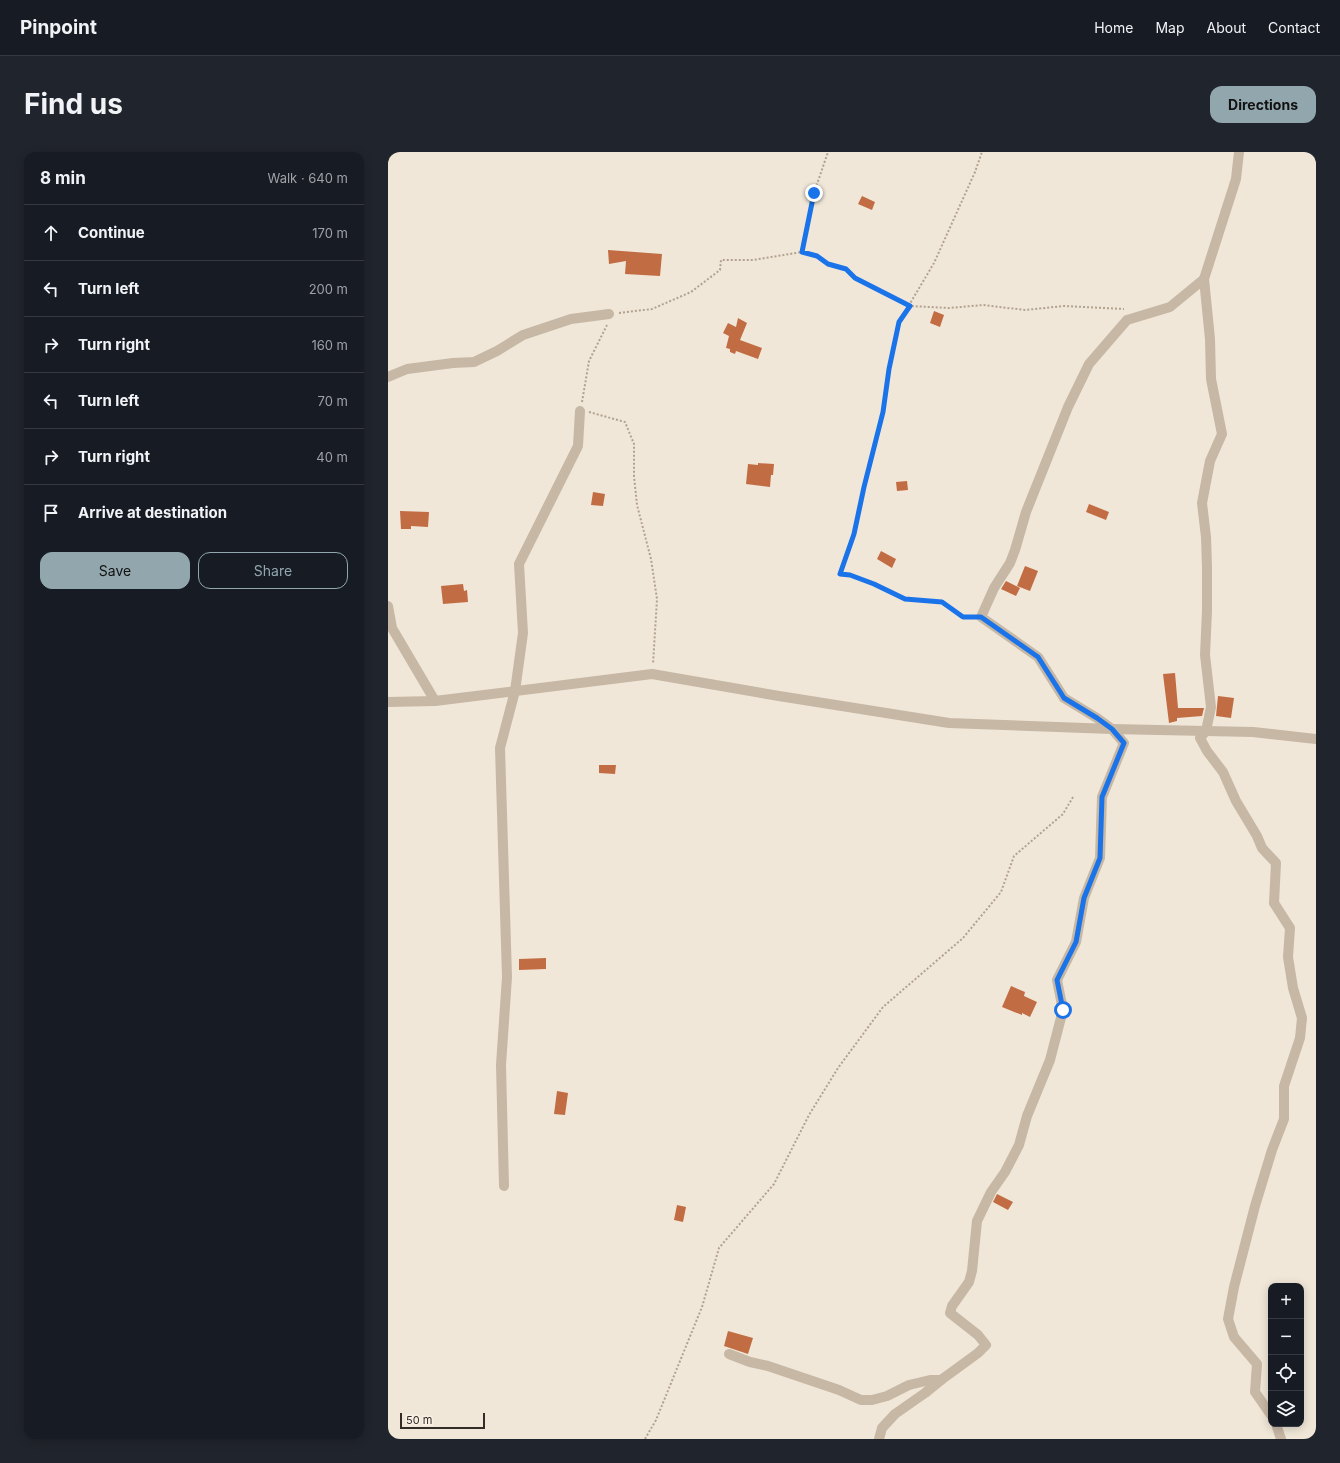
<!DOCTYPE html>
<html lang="en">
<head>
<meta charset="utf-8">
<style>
  :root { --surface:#171b24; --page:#20242c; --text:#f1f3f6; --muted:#9ea1a6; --line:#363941; --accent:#92a7ad }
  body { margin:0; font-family:Inter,sans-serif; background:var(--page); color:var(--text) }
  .controls { position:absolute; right:12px; bottom:12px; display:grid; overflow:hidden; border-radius:8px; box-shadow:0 2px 10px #0003 }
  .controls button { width:36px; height:36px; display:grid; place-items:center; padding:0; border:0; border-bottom:1px solid var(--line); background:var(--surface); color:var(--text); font:20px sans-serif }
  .scale { position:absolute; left:12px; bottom:10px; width:85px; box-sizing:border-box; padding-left:4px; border:2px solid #332b26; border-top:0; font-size:11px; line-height:14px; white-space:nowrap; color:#332b26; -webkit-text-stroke:3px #f8f0e4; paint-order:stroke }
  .stop { position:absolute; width:12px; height:12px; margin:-9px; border:3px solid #1a73e8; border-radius:50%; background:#fff }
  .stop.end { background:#1a73e8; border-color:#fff; box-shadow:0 1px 4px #0008 }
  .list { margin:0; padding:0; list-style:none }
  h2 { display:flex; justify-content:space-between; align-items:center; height:52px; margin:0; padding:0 16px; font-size:17px }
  h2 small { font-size:13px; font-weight:400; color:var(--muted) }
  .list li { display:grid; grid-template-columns:26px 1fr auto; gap:12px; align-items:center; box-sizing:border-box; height:56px; padding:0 16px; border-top:1px solid var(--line) }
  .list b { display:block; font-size:15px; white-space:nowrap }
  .list em { font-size:13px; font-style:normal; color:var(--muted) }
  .actions { display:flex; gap:8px; padding:12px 16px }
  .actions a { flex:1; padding:9px 0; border:1px solid var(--accent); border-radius:12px; text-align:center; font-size:14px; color:var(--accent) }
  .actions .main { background:var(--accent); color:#111 }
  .icon { flex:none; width:22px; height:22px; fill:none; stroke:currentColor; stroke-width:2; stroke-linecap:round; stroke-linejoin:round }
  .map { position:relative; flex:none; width:928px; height:1287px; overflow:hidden; border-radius:12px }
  header { display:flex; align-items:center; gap:24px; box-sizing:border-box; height:56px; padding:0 20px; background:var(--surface); border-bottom:1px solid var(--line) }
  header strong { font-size:19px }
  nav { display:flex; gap:22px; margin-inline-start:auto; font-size:14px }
  .intro { display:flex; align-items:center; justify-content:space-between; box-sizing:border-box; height:96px; padding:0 24px }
  h1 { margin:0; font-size:28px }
  .button { padding:10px 18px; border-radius:12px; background:var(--accent); color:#111; font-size:14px; font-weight:700 }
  main { display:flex; gap:24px; padding:0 24px }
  aside { flex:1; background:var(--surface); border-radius:12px; box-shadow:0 2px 10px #0003 }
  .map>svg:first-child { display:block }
  .building { fill:#c26c44 }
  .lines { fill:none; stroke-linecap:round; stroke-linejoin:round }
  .path { stroke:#b3a18f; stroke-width:2; stroke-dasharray:2 2; stroke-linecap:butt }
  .minor { stroke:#c7b7a5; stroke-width:10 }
  .route { stroke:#1a73e8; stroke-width:5 }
</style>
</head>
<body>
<header>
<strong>Pinpoint</strong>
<nav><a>Home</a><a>Map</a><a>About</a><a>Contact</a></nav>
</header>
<div class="intro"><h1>Find us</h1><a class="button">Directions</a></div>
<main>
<aside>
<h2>8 min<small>Walk · 640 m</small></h2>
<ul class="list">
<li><svg class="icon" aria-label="ahead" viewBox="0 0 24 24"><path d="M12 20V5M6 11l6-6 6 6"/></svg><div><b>Continue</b></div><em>170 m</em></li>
<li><svg class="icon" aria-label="left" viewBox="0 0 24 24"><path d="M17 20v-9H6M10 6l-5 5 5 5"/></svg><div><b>Turn left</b></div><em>200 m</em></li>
<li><svg class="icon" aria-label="right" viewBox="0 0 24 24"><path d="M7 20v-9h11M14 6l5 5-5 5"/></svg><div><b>Turn right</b></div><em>160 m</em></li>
<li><svg class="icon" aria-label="left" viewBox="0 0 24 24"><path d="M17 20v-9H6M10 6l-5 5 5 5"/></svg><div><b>Turn left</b></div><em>70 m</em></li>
<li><svg class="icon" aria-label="right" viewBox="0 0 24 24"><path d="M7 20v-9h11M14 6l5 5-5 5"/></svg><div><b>Turn right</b></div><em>40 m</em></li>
<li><svg class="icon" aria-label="arrive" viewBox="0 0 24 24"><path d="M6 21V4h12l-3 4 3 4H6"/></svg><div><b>Arrive at destination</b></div></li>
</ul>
<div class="actions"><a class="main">Save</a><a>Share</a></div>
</aside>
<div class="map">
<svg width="928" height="1287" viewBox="0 0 928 1287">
  <rect width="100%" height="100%" fill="#f0e7d8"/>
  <g class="building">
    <path d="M 474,44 L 487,50 L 484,58 L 470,52 Z"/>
    <path d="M 220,98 L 274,102 L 272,124 L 237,122 L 238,109 L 221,112 Z"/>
    <path d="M 546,159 L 556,163 L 552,175 L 542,171 Z"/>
    <path d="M 350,166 L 359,171 L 352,188 L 374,196 L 370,207 L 348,199 L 347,202 L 342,200 L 342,197 L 338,196 L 341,184 L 335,181 L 340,171 L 348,175 Z"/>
    <path d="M 370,311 L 386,312 L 385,323 L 383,323 L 382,335 L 358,332 L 360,312 L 370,313 Z"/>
    <path d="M 519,329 L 520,338 L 509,339 L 508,330 Z"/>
    <path d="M 205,340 L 217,342 L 215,354 L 203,353 Z"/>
    <path d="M 701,352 L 721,360 L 718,368 L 698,360 Z"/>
    <path d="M 12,359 L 41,360 L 40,375 L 23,374 L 23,377 L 13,377 Z"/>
    <path d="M 493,399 L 508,407 L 504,416 L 489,407 Z"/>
    <path d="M 637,414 L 650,419 L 642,439 L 629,434 Z"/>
    <path d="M 618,429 L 632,436 L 628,444 L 613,437 Z"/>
    <path d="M 75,432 L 76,439 L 79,438 L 80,450 L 55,452 L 53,434 Z"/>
    <path d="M 787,521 L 790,556 L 816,556 L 814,564 L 789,566 L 789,569 L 781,571 L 775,522 Z"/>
    <path d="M 830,544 L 846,546 L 843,566 L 828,564 Z"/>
    <path d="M 211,613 L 228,613 L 227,622 L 211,621 Z"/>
    <path d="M 158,806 L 158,817 L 131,818 L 131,807 Z"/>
    <path d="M 623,834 L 637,840 L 636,844 L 649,850 L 642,865 L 634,861 L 634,863 L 614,855 Z"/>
    <path d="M 169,939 L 180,941 L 177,963 L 166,962 Z"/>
    <path d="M 609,1042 L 625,1050 L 620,1058 L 605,1050 Z"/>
    <path d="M 289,1053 L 298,1055 L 295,1070 L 286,1068 Z"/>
    <path d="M 340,1179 L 365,1186 L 360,1202 L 336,1194 Z"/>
  </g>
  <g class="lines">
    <g class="path">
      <path d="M 414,100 L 429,104 L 440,112 L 458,117 L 467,126 L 522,154 L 561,156 L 595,153 L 637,158 L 676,154 L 736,157"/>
      <path d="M 231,161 L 264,157 L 303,140 L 332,118 L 333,108 L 365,108 L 414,100 L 426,41 L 440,0"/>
      <path d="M 194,250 L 201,209 L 219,173"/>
      <path d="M 201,260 L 237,270 L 246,292 L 246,324 L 249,353 L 263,407 L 269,447 L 265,512"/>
      <path d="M 584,465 L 575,465 L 554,450 L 517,447 L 486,432 L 461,423 L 452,422 L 466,382 L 476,335 L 495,260 L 501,217 L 511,170 L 546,111 L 587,20 L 594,0"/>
      <path d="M 257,1287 L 268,1268 L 314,1155 L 331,1096 L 386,1032 L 421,963 L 450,916 L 495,855 L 575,786 L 613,740 L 626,704 L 675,662 L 685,645"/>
    </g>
    <g class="minor">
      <path d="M 851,0 L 848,27 L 816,127 L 822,187 L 823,227 L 834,282 L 822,309 L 814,351 L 818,385 L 819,415 L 819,459 L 817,503 L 823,555 L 818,579 L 812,586 L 819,599 L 835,620 L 848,649 L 869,684 L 874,696 L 888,711 L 886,751 L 902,776 L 900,805 L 905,836 L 914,866 L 912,886 L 896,934 L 896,967 L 884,998 L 867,1054 L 846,1135 L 840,1167 L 846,1185 L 869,1212 L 867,1240 L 883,1263"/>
      <path d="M 0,225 L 19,217 L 65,211 L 86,210 L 109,199 L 135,183 L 183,167 L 221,162"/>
      <path d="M 0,454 L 4,476 L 47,549"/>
      <path d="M 0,550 L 47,549 L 264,522 L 391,544 L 561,571 L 724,577 L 865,580 L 928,587"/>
      <path d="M 116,1034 L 113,913 L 119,825 L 112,596 L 127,539 L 135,481 L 131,412 L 190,294 L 192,259"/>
      <path d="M 341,1202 L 362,1210 L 380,1214 L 451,1238 L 473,1248 L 484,1248 L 499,1244 L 521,1233 L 542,1228 L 553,1228 L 590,1201 L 598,1193 L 590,1183 L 562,1161 L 564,1154 L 581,1130 L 584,1119 L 589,1069 L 603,1040 L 617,1020 L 631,993 L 639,964 L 662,908 L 675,858 L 669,828 L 688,790 L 696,746 L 712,706 L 714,645 L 736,591 L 724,577 L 709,566 L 676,546 L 650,505 L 593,465 L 606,436 L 622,411 L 627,398 L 638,360 L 680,255 L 701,212 L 739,168 L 782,155 L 816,127"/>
      <path d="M 888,1272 L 893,1287"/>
      <path d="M 491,1287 L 494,1276 L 507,1262 L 537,1241 L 553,1228"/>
    </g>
  </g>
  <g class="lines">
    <path class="route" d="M 426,41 L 414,100 L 429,104 L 440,112 L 458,117 L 467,126 L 522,154 L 511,170 L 501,217 L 495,260 L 476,335 L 466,382 L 452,422 L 462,423 L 486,432 L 517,447 L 554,450 L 575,465 L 593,465 L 650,505 L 676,546 L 709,566 L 724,577 L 736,591 L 714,645 L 712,706 L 696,746 L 688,790 L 669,828 L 675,858"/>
  </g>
</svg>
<div class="controls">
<button>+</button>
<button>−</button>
<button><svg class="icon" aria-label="locate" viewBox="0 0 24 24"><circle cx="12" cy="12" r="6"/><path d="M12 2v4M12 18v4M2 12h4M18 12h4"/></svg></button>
<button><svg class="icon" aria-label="layers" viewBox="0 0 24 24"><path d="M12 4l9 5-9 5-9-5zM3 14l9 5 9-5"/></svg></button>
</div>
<div class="scale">50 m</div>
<div class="stop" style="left:675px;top:858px"></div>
<div class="stop end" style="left:426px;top:41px"></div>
</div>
</main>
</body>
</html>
